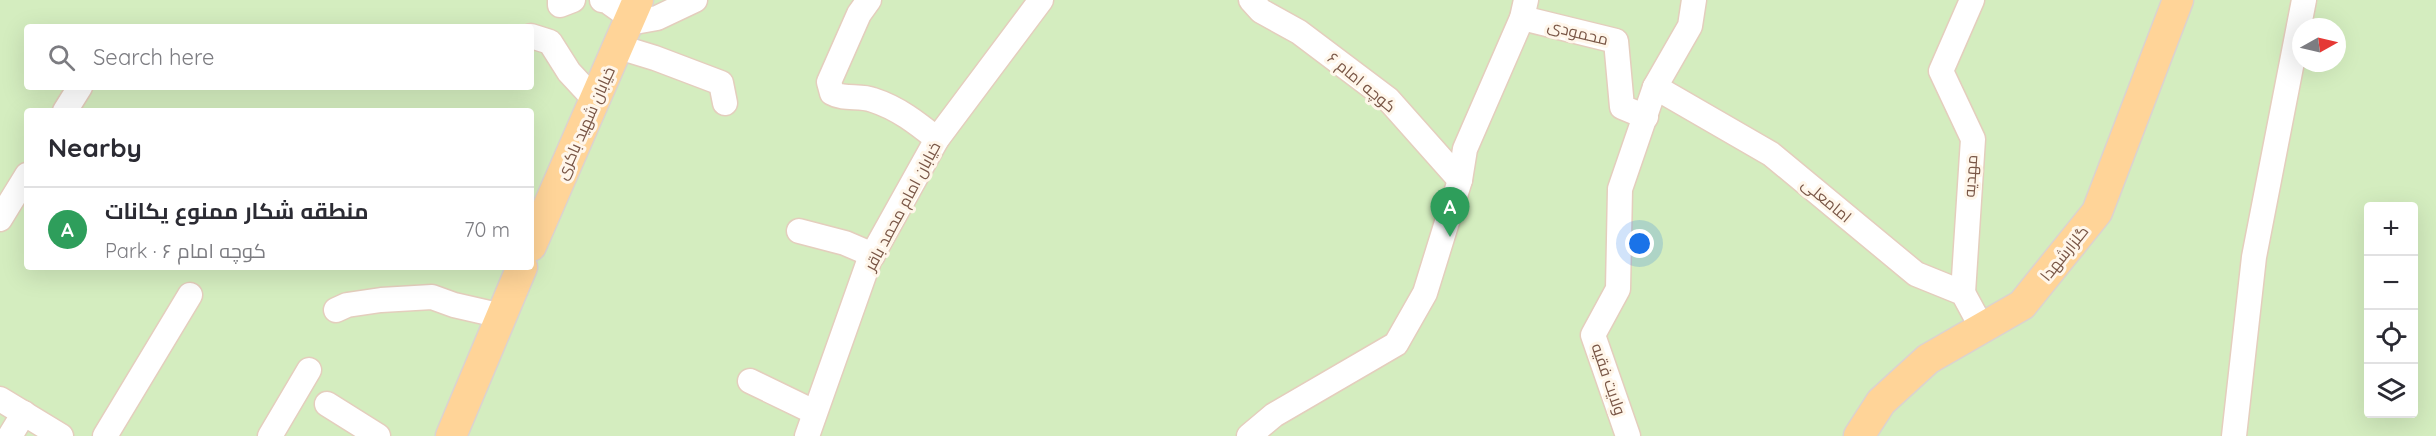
<!DOCTYPE html>
<html lang="en">
<head>
<meta charset="utf-8">
<style>
  :root { --surface:#fff; --page:#f2f2f3; --text:#2b2b33; --muted:#7c7c81; --line:#e1e1e2; --accent:#0b8043 }
  body { margin:0; font-family:Quicksand,Cairo,sans-serif; background:var(--page); color:var(--text) }
  .controls { position:absolute; right:18px; bottom:18px; display:grid; overflow:hidden; border-radius:6px; box-shadow:0 6px 24px #0002 }
  .controls button { width:54px; height:54px; display:grid; place-items:center; padding:0; border:0; border-bottom:2px solid var(--line); background:var(--surface); color:var(--text); font:30px sans-serif }
  .compass { position:absolute; left:2292px; top:18px; width:54px; height:54px; border-radius:50%; background:var(--surface); box-shadow:0 6px 24px #0002; rotate:82deg }
  .you { position:absolute; left:1640px; top:244px; width:21px; height:21px; margin:-15px; border:4px solid #fff; border-radius:50%; background:#1a73e8; box-shadow:0 0 0 9px #1a73e833 }
  .badge { display:grid; place-items:center; width:39px; height:39px; border-radius:50%; background:var(--accent); color:#fff; font-size:20px; font-weight:700 }
  .pin { position:absolute; translate:-50% -50px; filter:drop-shadow(0 2px 3px #0008) }
  .pin::after { content:''; position:absolute; top:32px; width:21px; height:18px; background:inherit; clip-path:polygon(0 0,100% 0,50% 100%) }
  .list { margin:0; padding:0; list-style:none }
  h2 { display:flex; justify-content:space-between; align-items:center; height:78px; margin:0; padding:0 24px; font-size:26px }
  h2 small { font-size:20px; font-weight:400; color:var(--muted) }
  .list li { display:grid; grid-template-columns:39px 1fr auto; gap:18px; align-items:center; box-sizing:border-box; height:84px; padding:0 24px; border-top:2px solid var(--line) }
  .list b { display:block; font-size:22px; white-space:nowrap }
  .list p { margin:0; font-size:20px; white-space:nowrap; color:var(--muted) }
  .list em { font-size:20px; font-style:normal; color:var(--muted) }
  .icon { flex:none; width:33px; height:33px; fill:none; stroke:currentColor; stroke-width:2; stroke-linecap:round; stroke-linejoin:round }
  .map { position:relative; flex:none; width:2436px; height:436px; overflow:hidden }
  .search { position:absolute; background:var(--surface); box-shadow:0 6px 24px #0002; left:24px; top:24px; width:510px; height:66px; display:flex; align-items:center; gap:15px; box-sizing:border-box; padding:0 21px; border-radius:6px; color:var(--muted); font-size:22px }
  .panel { position:absolute; background:var(--surface); box-shadow:0 6px 24px #0002; left:24px; top:108px; width:510px; height:162px; border-radius:6px }
  .map>svg:first-child { display:block }
  .green { fill:#d4edbf; fill-rule:evenodd }
  .lines { fill:none; stroke-linecap:round; stroke-linejoin:round }
  .minor-casing { stroke:#e4cebd; stroke-width:27 }
  .major-casing { stroke:#dcd3cf; stroke-width:33 }
  .minor { stroke:#fff; stroke-width:24 }
  .major { stroke:#ffd498; stroke-width:30 }
  .labels { text-anchor:middle; stroke-width:6; stroke-linejoin:round; paint-order:stroke }
  .street-label { font-size:16px; fill:#795646; stroke:#fff6ea }
</style>
</head>
<body>
<div class="map">
<svg width="2436" height="436" viewBox="0 0 2436 436">
  <rect width="100%" height="100%" fill="#fef2e2"/>
  <path class="green" d="M 0,0 L 2436,0 L 2436,436 L 0,436 ZM 27,27 L 531,27 L 531,87 L 27,87 ZM 2301,27 L 2337,27 L 2337,63 L 2301,63 ZM 27,111 L 531,111 L 531,267 L 27,267 ZM 2368,207 L 2414,207 L 2414,414 L 2368,414 Z"/>
  <g class="lines">
    <defs>
      <g id="minor">
        <path d="M 560,0 L 560,5 L 573,0"/>
        <path d="M 602,0 L 607,1 L 631,18"/>
        <path d="M 869,0 L 859,14 L 829,82 L 832,93 C 844,100 860,95 873,100 C 898,108 917,123 937,139"/>
        <path d="M 1251,0 L 1261,11 L 1299,32 L 1388,99 L 1460,180"/>
        <path d="M 1522,18 L 1616,41 L 1622,107 L 1646,117"/>
        <path d="M 629,23 L 657,18 L 695,0"/>
        <path d="M 531,36 L 550,42 L 569,72 L 595,100"/>
        <path d="M 619,47 L 655,58 L 721,83 L 725,103"/>
        <path d="M 1655,87 L 1771,154 L 1916,274 L 1963,293 L 1982,328"/>
        <path d="M 65,111 L 80,87"/>
        <path d="M 0,219 L 27,175"/>
        <path d="M 799,231 L 845,243 L 873,255"/>
        <path d="M 1963,293 L 1973,139 L 1941,71 L 1972,0"/>
        <path d="M 336,310 L 347,305 L 381,300 L 432,297 L 454,305 L 502,316"/>
        <path d="M 750,381 L 814,412"/>
        <path d="M 0,399 L 61,436"/>
        <path d="M 327,404 L 378,436"/>
        <path d="M 10,436 L 24,413"/>
        <path d="M 105,436 L 190,295"/>
        <path d="M 270,436 L 309,370"/>
        <path d="M 807,436 L 869,261 L 937,139 L 1041,0"/>
        <path d="M 1249,436 L 1274,415 L 1396,344 L 1425,293 L 1460,180 L 1465,149 L 1522,18 L 1526,0"/>
        <path d="M 1628,436 L 1593,335 L 1618,289 L 1620,189 L 1655,87 L 1690,26 L 1694,0"/>
        <path d="M 2234,436 L 2254,257 L 2304,0"/>
      </g>
      <g id="major">
        <path d="M 531,246 L 638,0"/>
        <path d="M 451,436 L 522,267"/>
        <path d="M 1859,436 L 1881,402 L 1928,359 L 2022,305 L 2097,212 L 2178,0"/>
      </g>
    </defs>
    <use href="#minor" class="minor-casing"/>
    <use href="#major" class="major-casing"/>
    <use href="#minor" class="minor"/>
    <use href="#major" class="major"/>
  </g>
  <g class="labels">
    <g class="street-label">
      <text transform="translate(1578 32) rotate(14)" y="6">محمودی</text>
      <text transform="translate(1362 82) rotate(40)" y="6">کوچه امام ۶</text>
      <text transform="translate(585 123) rotate(-66)" y="6">خیابان شهید باکری</text>
      <text transform="translate(1970 176) rotate(-86)" y="6">مهدیه</text>
      <text transform="translate(1827 200) rotate(40)" y="6">امامعلی</text>
      <text transform="translate(902 206) rotate(-62)" y="6">خیابان امام محمد باقر</text>
      <text transform="translate(2064 253) rotate(-51)" y="6">گلزارشهدا</text>
      <text transform="translate(1609 379) rotate(71)" y="6">ولایت فقیه</text>
    </g>
  </g>
</svg>
<div class="controls">
<button>+</button>
<button>−</button>
<button><svg class="icon" aria-label="locate" viewBox="0 0 24 24"><circle cx="12" cy="12" r="6"/><path d="M12 2v4M12 18v4M2 12h4M18 12h4"/></svg></button>
<button><svg class="icon" aria-label="layers" viewBox="0 0 24 24"><path d="M12 4l9 5-9 5-9-5zM3 14l9 5 9-5"/></svg></button>
</div>
<svg class="compass" viewBox="-18 -18 36 36"><path d="M0-13l5 13h-10z" fill="#e53935"/><path d="M0 13l5-13h-10z" fill="#7c7c81"/></svg>
<div class="you"></div>
<div class="pin badge" style="left:1450px;top:237px;background:#2e9e5b">A</div>
<div class="search"><svg class="icon" aria-label="search" viewBox="0 0 24 24"><circle cx="10" cy="10" r="6"/><path d="M15 15l6 6"/></svg>Search here</div>
<section class="panel">
<h2>Nearby<small></small></h2>
<ul class="list">
<li><span class="badge" style="background:#2e9e5b">A</span><div><b>منطقه شکار ممنوع یکانات</b><p>Park · کوچه امام ۶</p></div><em>70 m</em></li>
</ul>
</section>
</div>
</body>
</html>
